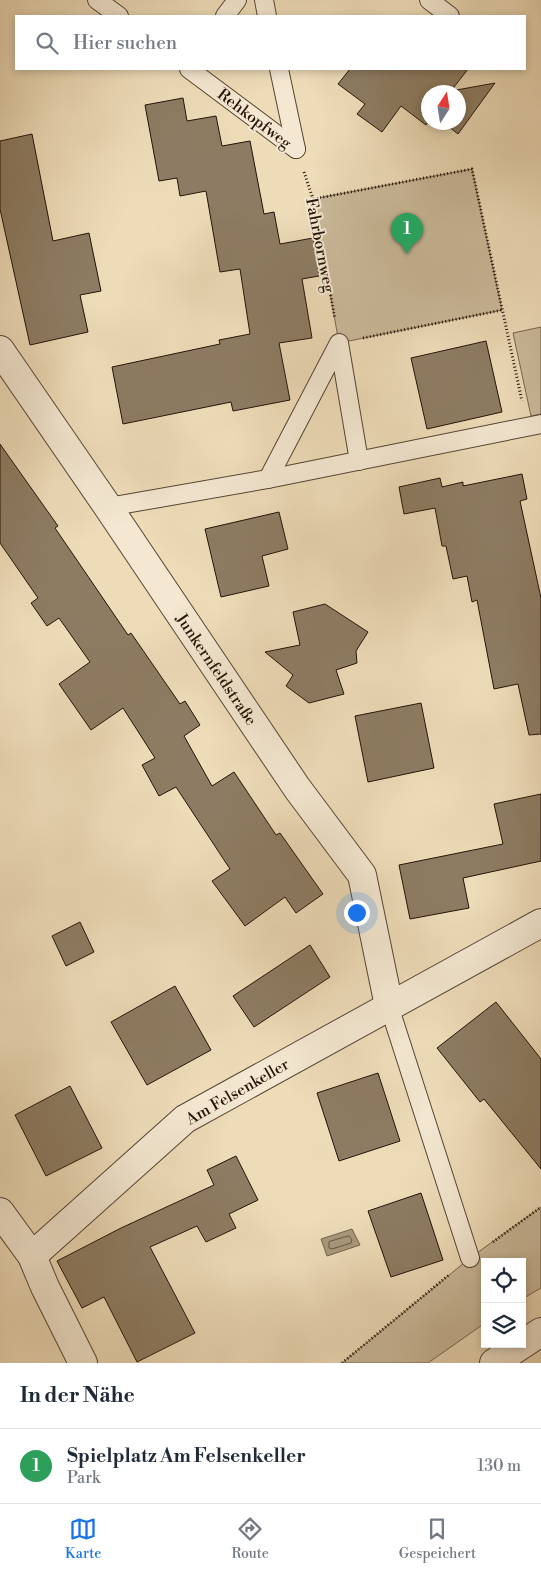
<!DOCTYPE html>
<html lang="de">
<head>
<meta charset="utf-8">
<style>
  :root { --surface:#fff; --page:#f6f6f7; --text:#1f2937; --muted:#747a83; --line:#e0e1e3; --accent:#1a73e8 }
  body { margin:0; font-family:"Libre Bodoni",serif; background:var(--page); color:var(--text) }
  .controls { position:absolute; right:15px; bottom:15px; display:grid; overflow:hidden; border-radius:0px; box-shadow:0 2px 8px #0003 }
  .controls button { width:45px; height:45px; display:grid; place-items:center; padding:0; border:0; border-bottom:1px solid var(--line); background:var(--surface); color:var(--text); font:25px sans-serif }
  .compass { position:absolute; left:421px; top:85px; width:45px; height:45px; border-radius:50%; background:var(--surface); box-shadow:0 2px 8px #0003; rotate:12deg }
  .you { position:absolute; left:356px; top:912px; width:18px; height:18px; margin:-12px; border:4px solid #fff; border-radius:50%; background:#1a73e8; box-shadow:0 0 0 8px #1a73e833 }
  .badge { display:grid; place-items:center; width:32px; height:32px; border-radius:50%; background:var(--accent); color:#fff; font-size:16px; font-weight:700 }
  .pin { position:absolute; translate:-50% -41px; filter:drop-shadow(0 1px 2px #0008) }
  .pin::after { content:''; position:absolute; top:26px; width:18px; height:15px; background:inherit; clip-path:polygon(0 0,100% 0,50% 100%) }
  .list { margin:0; padding:0; list-style:none }
  h2 { display:flex; justify-content:space-between; align-items:center; height:65px; margin:0; padding:0 20px; font-size:21px }
  h2 small { font-size:16px; font-weight:400; color:var(--muted) }
  .list li { display:grid; grid-template-columns:32px 1fr auto; gap:15px; align-items:center; box-sizing:border-box; height:75px; padding:0 20px; border-top:1px solid var(--line) }
  .list b { display:block; font-size:19px; white-space:nowrap }
  .list p { margin:0; font-size:16px; white-space:nowrap; color:var(--muted) }
  .list em { font-size:16px; font-style:normal; color:var(--muted) }
  .icon { flex:none; width:28px; height:28px; fill:none; stroke:currentColor; stroke-width:2; stroke-linecap:round; stroke-linejoin:round }
  .map { position:relative; flex:none; width:541px; height:1363px; overflow:hidden }
  .search { position:absolute; background:var(--surface); box-shadow:0 2px 8px #0003; left:15px; right:15px; top:15px; height:55px; display:flex; align-items:center; gap:12px; box-sizing:border-box; padding:0 18px; border-radius:0px; color:var(--muted); font-size:19px }
  .sheet { height:140px; background:var(--surface) }
  nav { display:flex; justify-content:space-around; align-items:center; box-sizing:border-box; height:70px; border-top:1px solid var(--line); background:var(--surface); font-size:14px; color:var(--muted) }
  nav a { display:grid; justify-items:center; gap:2px }
  nav .on { color:var(--accent) }
  .map>svg:first-child { display:block }
  .green { fill:#cbba9b; stroke:#776650 }
  .water { fill:#a9987c; stroke:#73634d }
  .lines { fill:none; stroke-linecap:round; stroke-linejoin:round }
  .shore { stroke:#665641; stroke-width:1 }
  .building { fill:#8d7c63; stroke:#231306 }
  .service-casing { stroke:#564533; stroke-width:20 }
  .minor-casing { stroke:#564533; stroke-width:30 }
  .tertiary-casing { stroke:#564533; stroke-width:30 }
  .path { stroke:#231306; stroke-width:3; stroke-dasharray:1 2.5; stroke-linecap:butt }
  .service { stroke:#f4e8d2; stroke-width:18 }
  .minor { stroke:#f4e8d2; stroke-width:28 }
  .tertiary { stroke:#f4e8d2; stroke-width:28 }
  .labels { text-anchor:middle; stroke-width:4; stroke-linejoin:round; paint-order:stroke }
  .street-label { font-size:16px; fill:#231306; stroke:#f4e8d2 }
</style>
</head>
<body>
<div class="map">
<svg width="541" height="1363" viewBox="0 0 541 1363">
  <rect width="100%" height="100%" fill="#eedcb9"/>
  <filter id="stains"><feTurbulence type="fractalNoise" baseFrequency=".004" numOctaves="4"/><feColorMatrix values="0 0 0 0 .2 0 0 0 0 .09 0 0 0 0 .02 0 0 0 .5 -.17"/></filter>
  <radialGradient id="worn" r=".72"><stop offset=".6" stop-color="#630" stop-opacity="0"/><stop offset="1" stop-color="#630" stop-opacity=".3"/></radialGradient>
  <g class="green">
    <path d="M 472,169 L 502,310 L 339,343 L 313,199 Z"/>
    <path d="M 541,327 L 541,414 L 531,416 L 513,333 Z"/>
    <path d="M 541,1207 L 541,1288 L 522,1299 L 522,1262 L 485,1262 L 485,1323 L 428,1363 L 342,1363 L 470,1258 Z"/>
  </g>
  <path class="water" d="M 352,1229 L 360,1245 L 327,1256 L 321,1239 Z"/>
  <g class="lines">
    <path class="shore" d="M 349,1236 L 352,1240 L 351,1243 L 332,1249 L 329,1248 L 329,1242 Z"/>
  </g>
  <g class="building">
    <path d="M 350,69 L 468,69 L 451,91 L 495,83 L 458,134 L 443,122 L 458,122 L 458,92 L 428,92 L 428,122 L 426,125 L 401,106 L 382,132 L 357,114 L 365,104 L 338,84 Z"/>
    <path d="M 183,98 L 187,121 L 216,116 L 222,146 L 250,141 L 264,214 L 274,212 L 280,244 L 313,238 L 319,276 L 302,279 L 312,338 L 279,343 L 290,400 L 233,411 L 231,402 L 123,424 L 112,367 L 220,344 L 219,340 L 250,334 L 240,269 L 220,272 L 206,191 L 180,196 L 177,178 L 159,181 L 145,105 Z"/>
    <path d="M 32,134 L 53,241 L 89,233 L 101,291 L 80,295 L 88,332 L 30,345 L 0,209 L 0,141 Z"/>
    <path d="M 486,341 L 502,412 L 427,429 L 411,358 Z"/>
    <path d="M 0,444 L 58,526 L 55,528 L 128,635 L 131,633 L 180,704 L 185,701 L 200,725 L 184,736 L 212,786 L 234,772 L 276,835 L 280,833 L 323,894 L 296,913 L 285,897 L 245,926 L 212,881 L 230,869 L 176,787 L 159,796 L 142,765 L 155,758 L 123,708 L 91,730 L 59,684 L 90,662 L 59,618 L 47,626 L 31,603 L 38,598 L 0,543 Z"/>
    <path d="M 522,474 L 527,499 L 520,501 L 541,598 L 541,734 L 529,735 L 518,684 L 494,689 L 477,600 L 472,602 L 467,576 L 453,579 L 446,546 L 442,546 L 435,508 L 404,514 L 399,487 L 440,478 L 442,487 L 463,482 L 463,486 Z"/>
    <path d="M 279,512 L 288,549 L 262,556 L 269,586 L 221,597 L 205,529 Z"/>
    <path d="M 325,604 L 368,632 L 356,651 L 357,663 L 336,670 L 344,694 L 309,703 L 286,686 L 293,675 L 265,652 L 300,645 L 293,612 Z"/>
    <path d="M 421,703 L 434,768 L 368,782 L 355,716 Z"/>
    <path d="M 541,794 L 541,861 L 463,878 L 469,908 L 410,919 L 399,865 L 503,844 L 494,804 Z"/>
    <path d="M 80,922 L 94,952 L 66,966 L 52,936 Z"/>
    <path d="M 310,945 L 330,977 L 254,1027 L 233,996 Z"/>
    <path d="M 175,986 L 211,1050 L 147,1085 L 111,1022 Z"/>
    <path d="M 496,1002 L 541,1059 L 541,1169 L 484,1099 L 480,1102 L 437,1048 Z"/>
    <path d="M 378,1073 L 400,1141 L 339,1161 L 317,1093 Z"/>
    <path d="M 70,1086 L 102,1148 L 46,1176 L 15,1115 Z"/>
    <path d="M 236,1156 L 258,1200 L 229,1214 L 236,1228 L 206,1242 L 197,1226 L 150,1247 L 195,1333 L 137,1362 L 104,1297 L 82,1308 L 57,1261 L 121,1228 L 214,1185 L 207,1170 Z"/>
    <path d="M 421,1193 L 443,1260 L 391,1277 L 368,1211 Z"/>
  </g>
  <g class="lines">
    <defs>
      <g id="service">
        <path d="M 97,0 L 119,16"/>
        <path d="M 264,0 L 267,16"/>
        <path d="M 429,0 L 450,16"/>
        <path d="M 225,16 L 237,0"/>
        <path d="M 189,69 L 296,149"/>
        <path d="M 279,69 L 296,149"/>
        <path d="M 268,479 L 339,343 L 359,461"/>
        <path d="M 108,507 L 268,479 L 541,424"/>
        <path d="M 389,1006 L 470,1258"/>
      </g>
      <g id="minor">
        <path d="M 0,350 L 108,507 L 297,788 L 362,875 L 389,1006"/>
        <path d="M 0,1212 L 32,1256 L 45,1287 L 83,1363"/>
        <path d="M 32,1256 L 185,1119 L 541,923"/>
      </g>
      <path id="tertiary" d="M 494,1363 L 541,1332"/>
    </defs>
    <use href="#service" class="service-casing"/>
    <use href="#minor" class="minor-casing"/>
    <use href="#tertiary" class="tertiary-casing"/>
    <g class="path">
      <path d="M 304,172 L 313,199 L 335,319"/>
      <path d="M 313,199 L 472,169 L 522,401"/>
      <path d="M 363,338 L 502,310"/>
      <path d="M 493,1242 L 541,1207"/>
      <path d="M 342,1363 L 450,1274"/>
    </g>
    <use href="#service" class="service"/>
    <use href="#minor" class="minor"/>
    <use href="#tertiary" class="tertiary"/>
  </g>
  <g class="labels">
    <g class="street-label">
      <text transform="translate(255 118) rotate(37)" y="6">Rehkopfweg</text>
      <text transform="translate(321 245) rotate(79)" y="6">Fahrbornweg</text>
      <text transform="translate(217 669) rotate(56)" y="6">Junkernfeldstraße</text>
      <text transform="translate(237 1091) rotate(-30)" y="6">Am Felsenkeller</text>
    </g>
  </g>
  <rect width="100%" height="100%" filter="url(#stains)"/>
  <rect width="100%" height="100%" fill="url(#worn)"/>
</svg>
<div class="controls">
<button><svg class="icon" aria-label="locate" viewBox="0 0 24 24"><circle cx="12" cy="12" r="6"/><path d="M12 2v4M12 18v4M2 12h4M18 12h4"/></svg></button>
<button><svg class="icon" aria-label="layers" viewBox="0 0 24 24"><path d="M12 4l9 5-9 5-9-5zM3 14l9 5 9-5"/></svg></button>
</div>
<svg class="compass" viewBox="-18 -18 36 36"><path d="M0-13l5 13h-10z" fill="#e53935"/><path d="M0 13l5-13h-10z" fill="#747a83"/></svg>
<div class="you"></div>
<div class="pin badge" style="left:407px;top:254px;background:#2e9e5b">1</div>
<div class="search"><svg class="icon" aria-label="search" viewBox="0 0 24 24"><circle cx="10" cy="10" r="6"/><path d="M15 15l6 6"/></svg>Hier suchen</div>
</div>
<section class="sheet">
<h2>In der Nähe<small></small></h2>
<ul class="list">
<li><span class="badge" style="background:#2e9e5b">1</span><div><b>Spielplatz Am Felsenkeller</b><p>Park</p></div><em>130 m</em></li>
</ul>
</section>
<nav>
<a class="on"><svg class="icon" aria-label="map" viewBox="0 0 24 24"><path d="M3 6l6-2 6 2 6-2v14l-6 2-6-2-6 2zM9 4v14M15 6v14"/></svg>Karte</a>
<a><svg class="icon" aria-label="directions" viewBox="0 0 24 24"><path d="M12 3l9 9-9 9-9-9zM9 14v-3h6M13 9l2 2-2 2"/></svg>Route</a>
<a><svg class="icon" aria-label="saved" viewBox="0 0 24 24"><path d="M7 4h10v16l-5-4-5 4z"/></svg>Gespeichert</a>
</nav>
</body>
</html>
